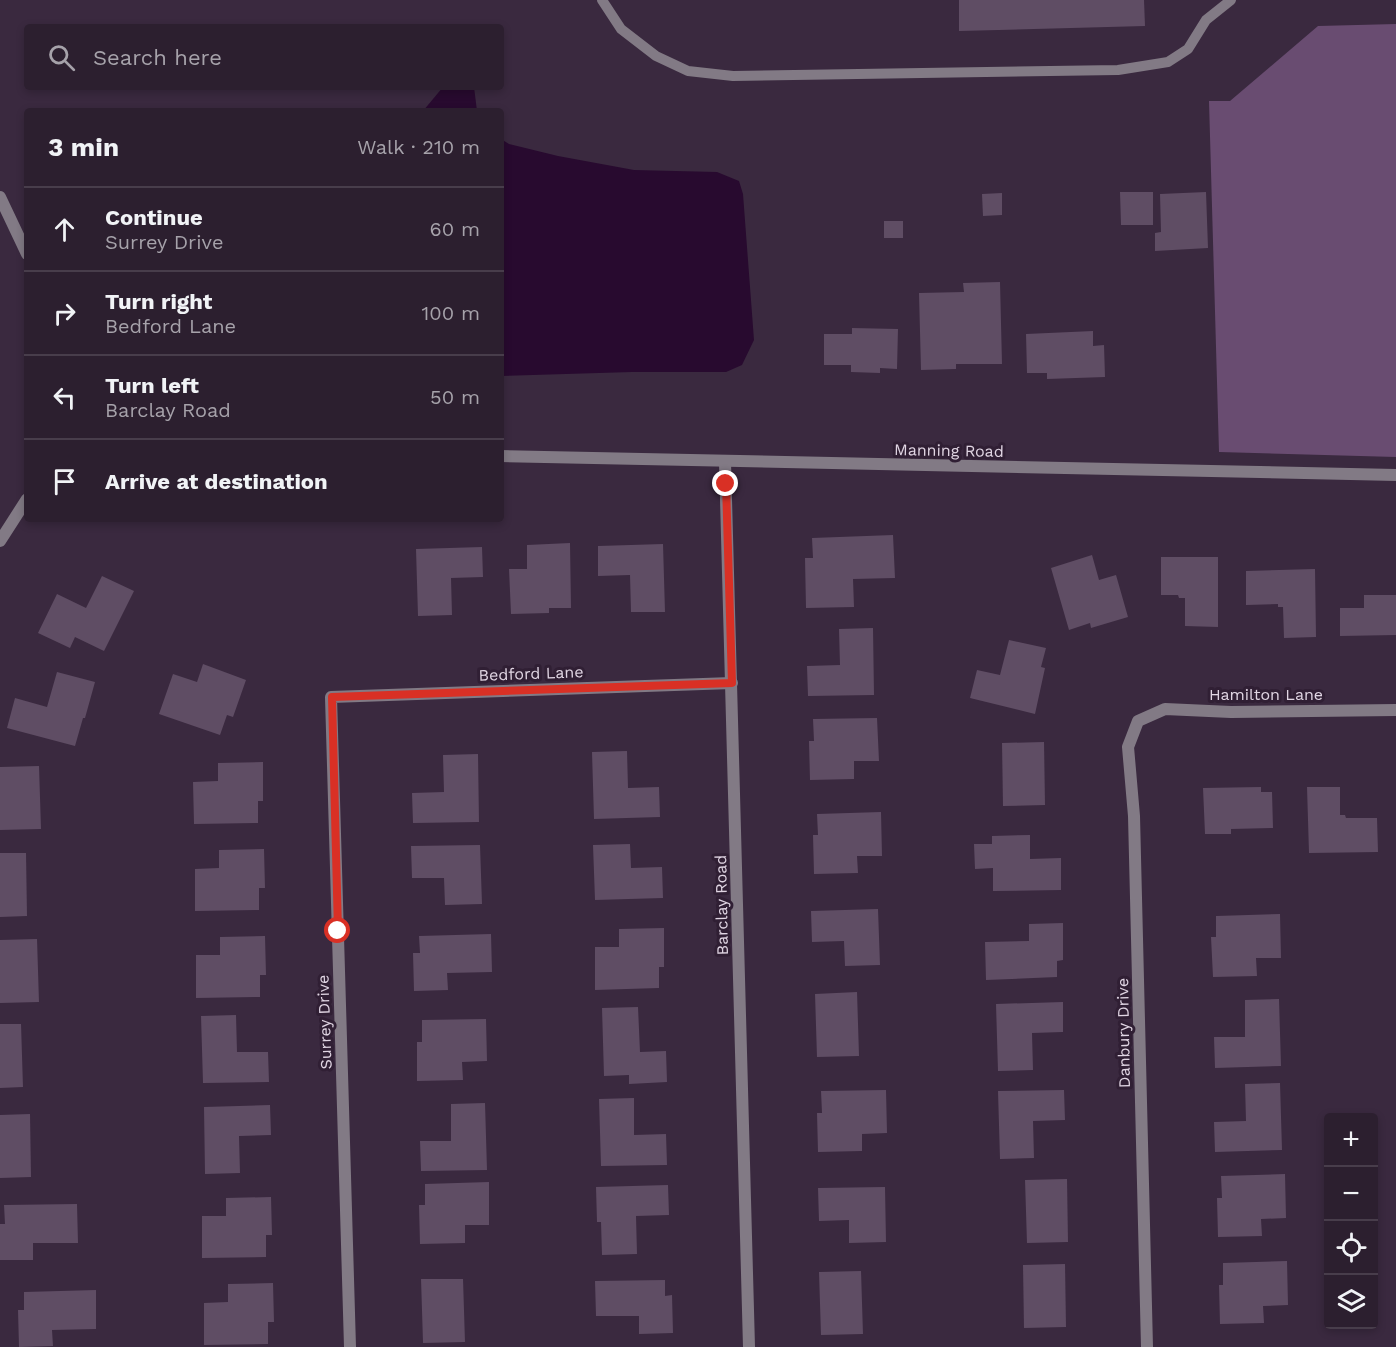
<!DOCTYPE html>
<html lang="en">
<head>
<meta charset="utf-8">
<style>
  :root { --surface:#2c1f2f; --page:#342737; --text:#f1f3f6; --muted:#a6a2aa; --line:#483d4b }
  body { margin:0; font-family:"Work Sans",sans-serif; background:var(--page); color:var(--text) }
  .controls { position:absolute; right:18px; bottom:18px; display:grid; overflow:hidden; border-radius:6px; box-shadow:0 3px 9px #0003 }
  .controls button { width:54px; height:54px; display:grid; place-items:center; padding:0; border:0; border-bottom:2px solid var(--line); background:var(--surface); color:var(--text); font:30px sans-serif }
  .stop { position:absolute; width:18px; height:18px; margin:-14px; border:4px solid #d93025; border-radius:50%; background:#fff }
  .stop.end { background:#d93025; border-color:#fff; box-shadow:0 2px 6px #0008 }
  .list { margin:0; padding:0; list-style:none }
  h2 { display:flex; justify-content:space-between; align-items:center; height:78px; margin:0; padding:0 24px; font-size:26px }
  h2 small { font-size:20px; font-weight:400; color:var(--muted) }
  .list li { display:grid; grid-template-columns:39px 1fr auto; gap:18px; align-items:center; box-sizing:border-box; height:84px; padding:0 24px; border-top:2px solid var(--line) }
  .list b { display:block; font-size:22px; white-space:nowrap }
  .list p { margin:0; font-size:20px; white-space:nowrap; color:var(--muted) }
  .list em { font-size:20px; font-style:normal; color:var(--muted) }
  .icon { flex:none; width:33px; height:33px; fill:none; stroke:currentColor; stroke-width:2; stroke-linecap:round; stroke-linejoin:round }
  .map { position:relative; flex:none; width:1396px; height:1347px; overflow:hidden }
  .search { position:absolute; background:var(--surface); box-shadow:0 3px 9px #0003; left:24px; top:24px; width:480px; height:66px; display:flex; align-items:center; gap:15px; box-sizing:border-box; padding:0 21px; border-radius:6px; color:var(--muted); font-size:22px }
  .panel { position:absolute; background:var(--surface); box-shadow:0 3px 9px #0003; left:24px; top:108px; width:480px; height:414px; border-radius:6px }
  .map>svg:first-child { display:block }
  .green { fill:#694c71 }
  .water { fill:#280a2f }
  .building { fill:#5f4d64 }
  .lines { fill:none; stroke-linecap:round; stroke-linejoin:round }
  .service { stroke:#827a85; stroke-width:10 }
  .minor { stroke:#827a85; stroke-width:12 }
  .tertiary { stroke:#827a85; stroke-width:12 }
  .route { stroke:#d93025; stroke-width:8 }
  .labels { text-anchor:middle; stroke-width:6; stroke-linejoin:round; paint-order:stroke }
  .street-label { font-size:16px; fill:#e0d5e3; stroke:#301f34 }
</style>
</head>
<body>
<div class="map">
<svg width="1396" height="1347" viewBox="0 0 1396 1347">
  <rect width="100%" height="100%" fill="#3a293f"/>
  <path class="green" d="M 1396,24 L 1396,457 L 1219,452 L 1209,101 L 1230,101 L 1318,26 Z"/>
  <g class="water">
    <path d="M 443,87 L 474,87 L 477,111 L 423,111 Z"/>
    <path d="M 501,139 L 509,144 L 558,156 L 634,170 L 717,172 L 739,181 L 743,194 L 754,340 L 742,365 L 726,372 L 632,372 L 501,376 Z"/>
  </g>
  <g class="building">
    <path d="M 959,0 L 1144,0 L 1145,26 L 959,31 Z"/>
    <path d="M 1120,192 L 1153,192 L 1153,225 L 1121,225 Z"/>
    <path d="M 1206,192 L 1208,248 L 1155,251 L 1155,233 L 1161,232 L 1160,194 Z"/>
    <path d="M 1002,193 L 1002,215 L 983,216 L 982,194 Z"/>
    <rect x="884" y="221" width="19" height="17"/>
    <path d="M 1000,282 L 1002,364 L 956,364 L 956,369 L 921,370 L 919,293 L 964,292 L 963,283 Z"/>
    <path d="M 852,328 L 898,329 L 897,369 L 880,368 L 880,373 L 851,372 L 851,365 L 824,365 L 824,334 L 852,334 Z"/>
    <path d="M 1093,331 L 1093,346 L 1104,345 L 1105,377 L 1047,379 L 1047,373 L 1027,373 L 1026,334 Z"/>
    <path d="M 893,535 L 895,578 L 853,579 L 854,607 L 806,608 L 805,558 L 813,558 L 812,538 Z"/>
    <path d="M 570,543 L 571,608 L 549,608 L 549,613 L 511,614 L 509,569 L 527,569 L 527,545 Z"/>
    <path d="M 663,544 L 665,612 L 631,612 L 630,575 L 598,576 L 598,546 Z"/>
    <path d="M 482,547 L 483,577 L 451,578 L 452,615 L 418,616 L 416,549 Z"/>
    <path d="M 1092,555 L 1099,580 L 1116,575 L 1128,617 L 1091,628 L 1090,623 L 1069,630 L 1051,568 Z"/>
    <path d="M 1161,557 L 1218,557 L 1218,627 L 1185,626 L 1185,598 L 1179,598 L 1178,595 L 1161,595 Z"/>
    <path d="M 1315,569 L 1316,637 L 1284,638 L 1283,607 L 1278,607 L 1278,604 L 1246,605 L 1246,571 Z"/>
    <path d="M 102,576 L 134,591 L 104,651 L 75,637 L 70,648 L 38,633 L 57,594 L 86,608 Z"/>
    <path d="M 1364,595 L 1396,595 L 1396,635 L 1340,636 L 1340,608 L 1364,608 Z"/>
    <path d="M 873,628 L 874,695 L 808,696 L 807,666 L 840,665 L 839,629 Z"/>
    <path d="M 1009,640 L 1046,648 L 1041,667 L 1045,668 L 1035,714 L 970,698 L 977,670 L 1000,675 Z"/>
    <path d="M 203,664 L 246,680 L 233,717 L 227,715 L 220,735 L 159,714 L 173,674 L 197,682 Z"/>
    <path d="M 57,672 L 95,682 L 85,718 L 83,718 L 75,746 L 7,728 L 15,698 L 47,707 Z"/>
    <path d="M 877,718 L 879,761 L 854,761 L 854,779 L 810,780 L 809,741 L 814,741 L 813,719 Z"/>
    <path d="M 1044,742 L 1045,805 L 1003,806 L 1002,743 Z"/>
    <path d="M 627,751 L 628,788 L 659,787 L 660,817 L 594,819 L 592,752 Z"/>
    <path d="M 478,754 L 479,822 L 413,823 L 412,793 L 444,792 L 443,755 Z"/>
    <path d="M 263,762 L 263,801 L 258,801 L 258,823 L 194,824 L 193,782 L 218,781 L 218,763 Z"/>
    <path d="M 39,766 L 41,829 L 0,830 L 0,767 Z"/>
    <path d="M 1261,787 L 1261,792 L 1272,792 L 1273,828 L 1231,829 L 1231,834 L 1205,834 L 1203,788 Z"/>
    <path d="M 1307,787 L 1340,787 L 1340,815 L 1345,815 L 1346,818 L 1377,818 L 1378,852 L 1309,853 Z"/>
    <path d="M 881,812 L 882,856 L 857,856 L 858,873 L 814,874 L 813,835 L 818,835 L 817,814 Z"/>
    <path d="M 1030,835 L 1030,859 L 1061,858 L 1061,890 L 993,891 L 993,868 L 975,869 L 974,844 L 992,844 L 992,836 Z"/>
    <path d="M 630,844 L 631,868 L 662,867 L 663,898 L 595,900 L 593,845 Z"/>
    <path d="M 480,845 L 482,904 L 445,905 L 444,878 L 412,878 L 411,846 Z"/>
    <path d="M 264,849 L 265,888 L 259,888 L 259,910 L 195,911 L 195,869 L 219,868 L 219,850 Z"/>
    <path d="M 0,853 L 26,853 L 27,916 L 0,917 Z"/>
    <path d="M 878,909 L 880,965 L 845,966 L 844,941 L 812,942 L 811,911 Z"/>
    <path d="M 1280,914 L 1281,958 L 1256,958 L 1257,976 L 1213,977 L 1211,937 L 1216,937 L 1216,916 Z"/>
    <path d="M 1063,923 L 1063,960 L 1057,961 L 1057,977 L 986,980 L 985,942 L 1029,941 L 1029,924 Z"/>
    <path d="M 664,928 L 664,967 L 659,967 L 659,988 L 595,990 L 595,947 L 619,947 L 619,929 Z"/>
    <path d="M 491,934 L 492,972 L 447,973 L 448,990 L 414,991 L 413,953 L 420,953 L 419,936 Z"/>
    <path d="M 265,936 L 266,975 L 260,975 L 260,997 L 196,998 L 196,955 L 220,955 L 220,937 Z"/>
    <path d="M 37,939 L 39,1002 L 0,1003 L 0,940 Z"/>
    <path d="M 857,992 L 859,1056 L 817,1057 L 815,994 Z"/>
    <path d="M 1279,999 L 1281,1066 L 1215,1068 L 1214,1037 L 1245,1037 L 1245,1000 Z"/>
    <path d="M 1063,1002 L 1063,1032 L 1032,1033 L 1033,1070 L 998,1071 L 996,1004 Z"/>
    <path d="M 638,1007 L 640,1052 L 666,1051 L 667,1082 L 629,1084 L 629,1075 L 604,1076 L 602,1008 Z"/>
    <path d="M 236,1015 L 237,1052 L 268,1052 L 269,1082 L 203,1083 L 201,1016 Z"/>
    <path d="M 486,1019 L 487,1061 L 462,1062 L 463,1080 L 417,1081 L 417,1042 L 422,1042 L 422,1020 Z"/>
    <path d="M 0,1024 L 21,1024 L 23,1087 L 0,1088 Z"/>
    <path d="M 1280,1083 L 1282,1150 L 1215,1152 L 1214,1122 L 1246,1121 L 1245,1084 Z"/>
    <path d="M 886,1090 L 887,1133 L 862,1134 L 862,1151 L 818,1152 L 817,1113 L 822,1113 L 821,1091 Z"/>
    <path d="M 1064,1090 L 1065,1120 L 1033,1121 L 1034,1158 L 1000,1159 L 998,1091 Z"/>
    <path d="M 634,1098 L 634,1135 L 666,1134 L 667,1165 L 601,1166 L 599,1099 Z"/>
    <path d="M 485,1103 L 487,1170 L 421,1171 L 420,1141 L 451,1141 L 451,1104 Z"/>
    <path d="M 270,1105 L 271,1135 L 239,1136 L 240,1173 L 205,1174 L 204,1107 Z"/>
    <path d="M 30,1114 L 31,1177 L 0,1178 L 0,1115 Z"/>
    <path d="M 1285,1174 L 1286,1218 L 1261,1219 L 1262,1236 L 1218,1237 L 1217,1198 L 1222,1198 L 1221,1176 Z"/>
    <path d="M 1067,1179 L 1068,1242 L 1027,1243 L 1025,1180 Z"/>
    <path d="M 489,1182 L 489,1225 L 465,1225 L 465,1243 L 420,1244 L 419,1205 L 425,1205 L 425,1184 Z"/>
    <path d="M 668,1185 L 669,1215 L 636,1216 L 637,1254 L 602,1255 L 601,1222 L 597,1222 L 596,1187 Z"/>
    <path d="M 885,1187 L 886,1242 L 849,1243 L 849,1220 L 819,1221 L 818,1188 Z"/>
    <path d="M 271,1197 L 272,1235 L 266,1235 L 266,1257 L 202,1258 L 202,1216 L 226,1216 L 226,1198 Z"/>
    <path d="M 77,1204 L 78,1243 L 33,1243 L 33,1260 L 0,1260 L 0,1224 L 5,1224 L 4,1205 Z"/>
    <path d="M 1287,1261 L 1288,1305 L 1263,1306 L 1264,1323 L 1220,1324 L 1219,1285 L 1223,1285 L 1223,1263 Z"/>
    <path d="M 1065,1264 L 1066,1327 L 1024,1328 L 1023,1265 Z"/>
    <path d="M 861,1271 L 863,1334 L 821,1335 L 819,1272 Z"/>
    <path d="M 421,1279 L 463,1279 L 465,1342 L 423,1343 Z"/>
    <path d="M 665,1280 L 665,1296 L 672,1295 L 673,1333 L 639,1334 L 639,1316 L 596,1316 L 595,1281 Z"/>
    <path d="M 273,1283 L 274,1322 L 268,1322 L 268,1344 L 204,1345 L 204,1303 L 228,1302 L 228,1284 Z"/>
    <path d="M 96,1290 L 96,1329 L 52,1330 L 53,1346 L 19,1347 L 18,1310 L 24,1310 L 24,1292 Z"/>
  </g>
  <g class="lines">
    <path class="service" d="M 602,0 L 621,29 L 656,56 L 688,71 L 733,76 L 1118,70 L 1168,62 L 1188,49 L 1206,20 L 1231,0"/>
    <g class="minor">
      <path d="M 725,462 L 749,1347"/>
      <path d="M 0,541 L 27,499"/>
      <path d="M 350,1347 L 331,697 L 732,683"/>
      <path d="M 1147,1347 L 1134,816 L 1128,747 L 1138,721 L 1165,709 L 1231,712 L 1396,710"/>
    </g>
    <g class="tertiary">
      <path d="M 0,197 L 27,254"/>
      <path d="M 501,456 L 1396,475"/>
    </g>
  </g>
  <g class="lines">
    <path class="route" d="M 338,931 L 332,697 L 732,683 L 726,484"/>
  </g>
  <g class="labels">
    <g class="street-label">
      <text transform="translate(949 450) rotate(1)" y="6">Manning Road</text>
      <text transform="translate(531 673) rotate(-2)" y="6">Bedford Lane</text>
      <text x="1266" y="700">Hamilton Lane</text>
      <text transform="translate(721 905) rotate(-91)" y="6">Barclay Road</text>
      <text transform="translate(324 1022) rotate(-92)" y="6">Surrey Drive</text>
      <text transform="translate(1123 1033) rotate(-91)" y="6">Danbury Drive</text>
    </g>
  </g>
</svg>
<div class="controls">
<button>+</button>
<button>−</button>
<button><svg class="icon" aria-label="locate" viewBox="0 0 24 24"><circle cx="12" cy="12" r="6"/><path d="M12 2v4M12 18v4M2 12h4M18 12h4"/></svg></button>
<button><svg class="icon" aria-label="layers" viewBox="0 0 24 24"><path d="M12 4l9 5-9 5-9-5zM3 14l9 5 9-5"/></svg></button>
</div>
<div class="stop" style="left:338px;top:931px"></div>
<div class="stop end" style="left:726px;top:484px"></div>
<div class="search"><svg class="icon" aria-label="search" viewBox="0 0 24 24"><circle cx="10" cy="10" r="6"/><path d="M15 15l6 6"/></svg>Search here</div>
<section class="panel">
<h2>3 min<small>Walk · 210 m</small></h2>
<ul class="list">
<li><svg class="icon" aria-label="ahead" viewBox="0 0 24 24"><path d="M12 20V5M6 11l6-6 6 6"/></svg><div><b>Continue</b><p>Surrey Drive</p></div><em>60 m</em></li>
<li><svg class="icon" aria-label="right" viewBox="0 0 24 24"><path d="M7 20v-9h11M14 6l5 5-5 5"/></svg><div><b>Turn right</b><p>Bedford Lane</p></div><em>100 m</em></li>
<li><svg class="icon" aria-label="left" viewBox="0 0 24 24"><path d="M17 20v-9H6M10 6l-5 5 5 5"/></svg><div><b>Turn left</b><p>Barclay Road</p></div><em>50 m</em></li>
<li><svg class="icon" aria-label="arrive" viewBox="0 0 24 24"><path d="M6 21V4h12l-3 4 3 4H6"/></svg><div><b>Arrive at destination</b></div></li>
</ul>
</section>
</div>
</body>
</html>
